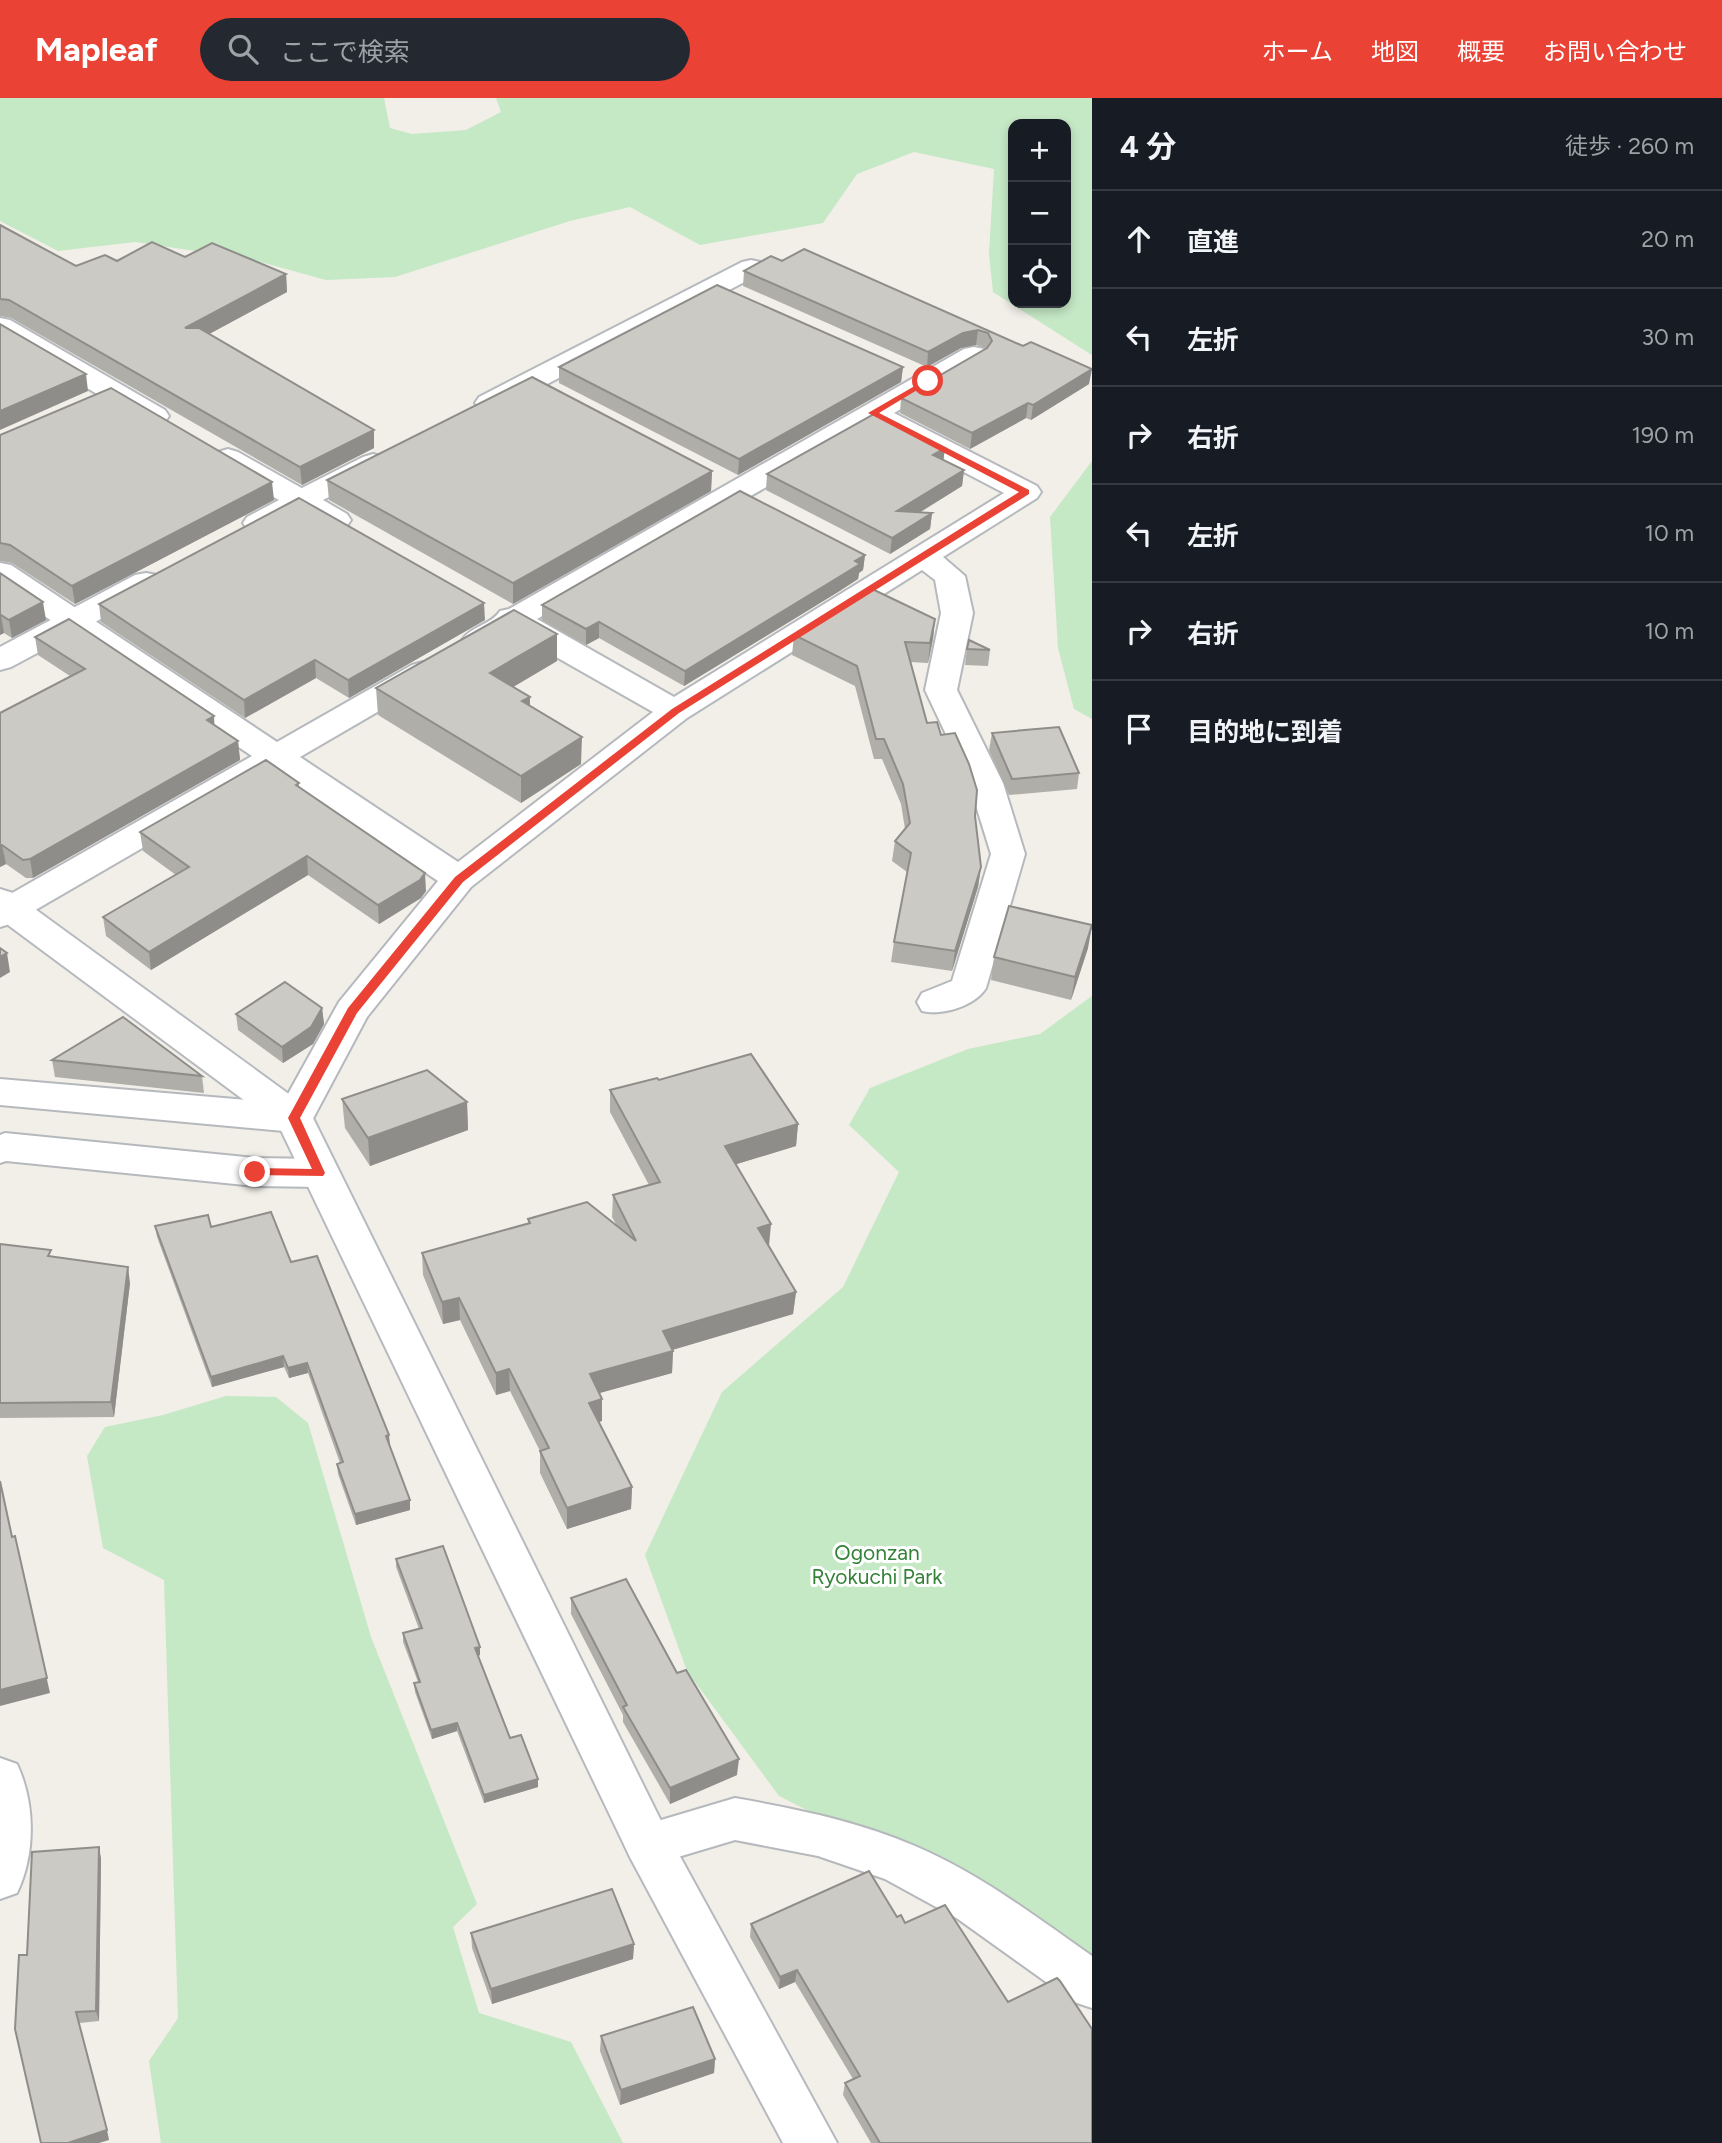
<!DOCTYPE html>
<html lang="ja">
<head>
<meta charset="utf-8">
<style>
  :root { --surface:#171b24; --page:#242831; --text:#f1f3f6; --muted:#9ea1a6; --line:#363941; --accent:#ea4335 }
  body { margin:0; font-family:Figtree,"Noto Sans JP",sans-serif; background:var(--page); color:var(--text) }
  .controls { position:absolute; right:21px; top:21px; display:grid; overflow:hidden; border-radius:14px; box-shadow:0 4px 10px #0003 }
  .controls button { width:63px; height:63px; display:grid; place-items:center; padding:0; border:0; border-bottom:2px solid var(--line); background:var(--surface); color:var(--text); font:35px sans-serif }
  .stop { position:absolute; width:21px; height:21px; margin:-16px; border:5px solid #ea4335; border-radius:50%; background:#fff }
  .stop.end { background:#ea4335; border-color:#fff; box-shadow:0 2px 7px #0008 }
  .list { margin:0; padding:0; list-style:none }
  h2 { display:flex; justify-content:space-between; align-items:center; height:91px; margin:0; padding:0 28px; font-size:30px }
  h2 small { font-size:23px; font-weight:400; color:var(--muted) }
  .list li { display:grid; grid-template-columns:46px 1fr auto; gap:21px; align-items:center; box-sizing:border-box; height:98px; padding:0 28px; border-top:2px solid var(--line) }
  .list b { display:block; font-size:26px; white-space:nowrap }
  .list em { font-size:23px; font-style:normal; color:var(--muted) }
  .icon { flex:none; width:38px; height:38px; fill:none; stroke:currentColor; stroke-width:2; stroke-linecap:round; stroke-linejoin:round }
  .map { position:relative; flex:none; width:1092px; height:2045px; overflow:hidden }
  header { display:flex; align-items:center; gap:42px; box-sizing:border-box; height:98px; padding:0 35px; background:var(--accent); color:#fff }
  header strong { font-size:33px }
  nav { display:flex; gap:38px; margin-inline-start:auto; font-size:24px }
  .search { width:490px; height:63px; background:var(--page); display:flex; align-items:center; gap:18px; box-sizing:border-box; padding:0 24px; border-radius:38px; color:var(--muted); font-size:26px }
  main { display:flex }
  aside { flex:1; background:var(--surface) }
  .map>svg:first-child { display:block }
  .green { fill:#c5e8c5; fill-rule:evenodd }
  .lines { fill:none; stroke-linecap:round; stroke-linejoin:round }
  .street-casing { stroke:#b5b8bc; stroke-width:4 }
  .secondary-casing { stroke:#b6babf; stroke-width:4 }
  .street { fill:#fff; fill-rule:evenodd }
  .secondary { fill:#fff; fill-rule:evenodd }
  .wall { fill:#afaea9 }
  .shaded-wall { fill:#8f8d8a }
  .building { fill:#cccac5; stroke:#8f8d8a; stroke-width:2 }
  .route { fill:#ea4335 }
  .labels { text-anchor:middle; stroke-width:6; stroke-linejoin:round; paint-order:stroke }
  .park-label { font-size:21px; fill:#348238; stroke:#fff }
</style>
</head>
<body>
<header>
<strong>Mapleaf</strong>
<div class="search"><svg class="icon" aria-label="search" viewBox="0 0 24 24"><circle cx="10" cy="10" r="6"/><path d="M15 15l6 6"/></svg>ここで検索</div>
<nav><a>ホーム</a><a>地図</a><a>概要</a><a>お問い合わせ</a></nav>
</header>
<main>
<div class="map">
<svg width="1092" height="2045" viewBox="0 0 1092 2045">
  <rect width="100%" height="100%" fill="#f1efe8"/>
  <g class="green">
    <path d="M 0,0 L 384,0 L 390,30 L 412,36 L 466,32 L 501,14 L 496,0 L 1092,0 L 1092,257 L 993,194 L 989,156 L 994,71 L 914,54 L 857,76 L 823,125 L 700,147 L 630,109 L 570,123 L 395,179 L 326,182 L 249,161 L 135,144 L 58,153 L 0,123 ZM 1013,26 L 1066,26 L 1066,205 L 1013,205 Z"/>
    <path d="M 1092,363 L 1092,621 L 1074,611 L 1058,550 L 1050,419 Z"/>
    <path d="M 1092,898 L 1092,1874 L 974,1796 L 779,1698 L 687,1573 L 645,1457 L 722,1294 L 843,1189 L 899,1074 L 849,1027 L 870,990 L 968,951 L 1040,936 Z"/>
    <path d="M 226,1298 L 276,1299 L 308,1325 L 371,1539 L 477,1806 L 453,1829 L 479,1915 L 571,1944 L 623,2045 L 161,2045 L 149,1963 L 178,1920 L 164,1482 L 103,1450 L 87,1358 L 105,1329 L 163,1317 Z"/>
  </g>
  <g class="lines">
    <defs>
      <g id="street">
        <path d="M 751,162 L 760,164 L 764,170 L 760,176 L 499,311 L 489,314 L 479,311 L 475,305 L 479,299 L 742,164 Z"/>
        <path d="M 974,249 L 984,251 L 988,257 L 984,263 L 894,315 L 1037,388 L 1041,394 L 1037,400 L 943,459 L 965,478 L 973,515 L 957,592 L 1003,685 L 1025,756 L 986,890 C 975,908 942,918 922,913 L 917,904 L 922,895 L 952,883 L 991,756 L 969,685 L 925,592 L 941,515 L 935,482 L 922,472 L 687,620 L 471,789 L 367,919 L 308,1030 L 294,1034 L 0,1007 L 0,981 L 283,1005 L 339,904 L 438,783 L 275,673 L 13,825 L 0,829 L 0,802 L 252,658 L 0,488 L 0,465 L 11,467 L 277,644 L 412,567 L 423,564 L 434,567 L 439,574 L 434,581 L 300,659 L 458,764 L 653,614 L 514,535 C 498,544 486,553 467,549 L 462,542 C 471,528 491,527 500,513 L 509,511 L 964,251 ZM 874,327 L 1004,395 L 674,599 L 537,521 Z"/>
        <path d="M 373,356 L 383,359 L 388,365 L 383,371 L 323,402 L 347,416 L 351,422 L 347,428 C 327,433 297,418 286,402 L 290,396 L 363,359 Z"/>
        <path d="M 5,1035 L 255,1060 L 319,1061 L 333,1065 L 339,1075 L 333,1085 L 319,1089 L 255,1088 L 6,1063 L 0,1065 L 0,1037 Z"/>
        <path d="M 0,1660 L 17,1666 C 35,1705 36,1755 17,1795 L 0,1801 Z"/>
        <path d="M 735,1700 C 797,1711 857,1723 915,1748 C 979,1775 1036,1819 1092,1858 L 1092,1910 L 1074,1904 L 958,1821 L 885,1781 L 818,1758 L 735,1742 L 648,1768 L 631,1761 L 624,1746 L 631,1731 Z"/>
      </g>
      <g id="secondary">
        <path d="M 0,220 L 10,222 L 165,312 L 169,318 L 165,324 L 155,327 L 145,324 L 0,239 Z"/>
        <path d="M 228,351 L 238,354 L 312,396 L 316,402 L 312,408 C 292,419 270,437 247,431 L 243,425 L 247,419 L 279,402 L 218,366 L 213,360 L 218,354 Z"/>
        <path d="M 146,475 L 157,477 L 162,484 L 157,491 L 11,569 L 0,572 L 0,549 L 135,477 Z"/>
        <path d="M 0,791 L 13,795 L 308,1010 L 665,1731 L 837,2045 L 783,2045 L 631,1761 L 279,1028 L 0,821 Z"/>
      </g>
    </defs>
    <use href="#street" class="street-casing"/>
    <use href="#secondary" class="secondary-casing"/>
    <use href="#street" class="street"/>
    <use href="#secondary" class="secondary"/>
  </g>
  <g class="wall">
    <path d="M 0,127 L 76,168 L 117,163 L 185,159 L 286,176 L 287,194 L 209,236 L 374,350 L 302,387 L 11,220 L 0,218 Z"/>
    <path d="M 804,151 L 1023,248 L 1089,286 L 1031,322 L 1026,320 L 970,351 L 900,315 L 901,300 L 987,251 L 986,250 L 976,247 L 961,250 L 927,269 L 743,188 L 744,173 L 782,163 Z"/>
    <path d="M 559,269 L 903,269 L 901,284 L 738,377 L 559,285 Z"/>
    <path d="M 0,337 L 274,402 L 75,506 L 12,465 L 0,463 Z"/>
    <path d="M 945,350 L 943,362 L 964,372 L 962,388 L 919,415 L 932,415 L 930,431 L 890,456 L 766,392 L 767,376 Z"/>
    <path d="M 712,373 L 711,393 L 513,506 L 329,402 L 327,382 Z"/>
    <path d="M 865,457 L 863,472 L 859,475 L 858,481 L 838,494 L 684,588 L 599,540 L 586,547 L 542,522 L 542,507 Z"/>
    <path d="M 0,475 L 46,522 L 12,540 L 4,535 L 0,537 Z"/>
    <path d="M 99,506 L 485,522 L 349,600 L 316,580 L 245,620 L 101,524 Z"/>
    <path d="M 935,521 L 933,541 L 928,565 L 910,564 L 927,625 L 941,637 L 975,718 L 981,769 L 978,789 L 952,873 L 891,864 L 894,844 L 907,774 L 892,763 L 895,743 L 905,731 L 901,706 L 882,661 L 874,661 L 855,588 L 792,557 L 794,537 Z"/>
    <path d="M 35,539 L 214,618 L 214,627 L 238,643 L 240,662 L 33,780 L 26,780 L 6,766 L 0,769 L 0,615 L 70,578 L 38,557 Z"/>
    <path d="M 967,551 L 990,552 L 988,568 L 965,567 Z"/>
    <path d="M 557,563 L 513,589 L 530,599 L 530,608 L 581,666 L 521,705 L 378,617 L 376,590 Z"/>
    <path d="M 992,635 L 1079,675 L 1077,691 L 1009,697 L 989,652 Z"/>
    <path d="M 299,685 L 299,689 L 426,793 L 421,800 L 379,826 L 308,777 L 151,872 L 106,838 L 103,819 L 176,777 L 143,753 L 140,734 Z"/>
    <path d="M 1088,850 L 1071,902 L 991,882 L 994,859 Z"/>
    <path d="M 322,910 L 324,926 L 313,946 L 283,965 L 238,932 L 236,916 Z"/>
    <path d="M 52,962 L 202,978 L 204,995 L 55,979 Z"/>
    <path d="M 659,982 L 798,1026 L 796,1048 L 736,1066 L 769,1148 L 796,1194 L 793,1216 L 672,1252 L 673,1253 L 672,1275 L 599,1295 L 602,1301 L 602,1323 L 599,1324 L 632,1389 L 631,1411 L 567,1431 L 540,1375 L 540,1353 L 510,1293 L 496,1297 L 460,1222 L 443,1226 L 423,1177 L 422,1155 L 528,1125 L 528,1121 L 617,1128 L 612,1119 L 613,1097 L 649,1087 L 610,1014 L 610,992 Z"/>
    <path d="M 342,1001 L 467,1004 L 468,1032 L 370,1068 L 345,1030 Z"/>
    <path d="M 155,1128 L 211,1129 L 291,1164 L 390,1347 L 410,1402 L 410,1412 L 356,1427 L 338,1376 L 337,1366 L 340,1365 L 308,1275 L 289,1280 L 284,1269 L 212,1289 L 157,1139 Z"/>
    <path d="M 0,1146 L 52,1159 L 130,1185 L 114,1319 L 0,1320 Z"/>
    <path d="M 396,1461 L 480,1557 L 478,1558 L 510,1640 L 538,1681 L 538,1689 L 484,1705 L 457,1633 L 432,1641 L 415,1594 L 414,1585 L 418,1584 L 403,1544 L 403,1535 L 419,1531 L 396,1469 Z"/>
    <path d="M 571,1500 L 677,1575 L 737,1677 L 670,1706 L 623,1624 L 623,1617 L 571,1516 Z"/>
    <path d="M 101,1760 L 99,1923 L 79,1925 L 109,2042 L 27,1857 Z"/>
    <path d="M 897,1819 L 905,1825 L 1092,2045 L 871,2045 L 843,1997 L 845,1985 L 853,1981 L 795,1884 L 779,1891 L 750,1839 L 751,1826 Z"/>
    <path d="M 471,1835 L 634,1846 L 633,1861 L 492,1906 L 472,1850 Z"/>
    <path d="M 601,1938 L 715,1961 L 714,1975 L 620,2007 L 600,1953 Z"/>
  </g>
  <g class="shaded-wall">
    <path d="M 286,176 L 287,194 L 187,248 L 185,230 Z"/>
    <path d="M 978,232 L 976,247 L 961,250 L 927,269 L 928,254 L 963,235 Z"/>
    <path d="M 903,269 L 901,284 L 738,377 L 739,361 Z"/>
    <path d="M 1092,271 L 1089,286 L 1031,322 L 1033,307 Z"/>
    <path d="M 86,276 L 88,293 L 0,332 L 0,313 Z"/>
    <path d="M 1028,305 L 1026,320 L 970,351 L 972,335 Z"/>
    <path d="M 374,332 L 374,350 L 302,387 L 300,369 Z"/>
    <path d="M 945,350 L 943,366 L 933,357 Z"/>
    <path d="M 964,372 L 962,388 L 896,429 L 897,413 Z"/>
    <path d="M 712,373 L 711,393 L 513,506 L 513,485 Z"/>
    <path d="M 272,384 L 274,402 L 75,506 L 72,488 Z"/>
    <path d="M 932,415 L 930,431 L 890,456 L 892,440 Z"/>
    <path d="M 865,457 L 863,472 L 859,475 L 858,481 L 838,494 L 684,588 L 685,573 Z"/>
    <path d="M 43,504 L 46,522 L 12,540 L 9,522 Z"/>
    <path d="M 484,505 L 485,522 L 349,600 L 348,582 Z"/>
    <path d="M 1,517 L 4,535 L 0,537 L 0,518 Z"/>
    <path d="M 935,521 L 933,541 L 928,565 L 930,545 Z"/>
    <path d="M 599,524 L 599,540 L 586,547 L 586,531 Z"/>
    <path d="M 557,536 L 557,563 L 491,602 L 490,575 Z"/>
    <path d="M 315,562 L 316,580 L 245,620 L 244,602 Z"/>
    <path d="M 530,599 L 530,625 L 522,603 Z"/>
    <path d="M 214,618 L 215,637 L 207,622 Z"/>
    <path d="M 582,639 L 581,666 L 521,705 L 521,678 Z"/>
    <path d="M 238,643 L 240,662 L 33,780 L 30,761 Z"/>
    <path d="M 2,747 L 6,766 L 0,769 L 0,749 Z"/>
    <path d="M 307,758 L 308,777 L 151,872 L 149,854 Z"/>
    <path d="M 981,769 L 978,789 L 952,873 L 955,853 Z"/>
    <path d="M 425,775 L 426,793 L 421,800 L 379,826 L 378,807 Z"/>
    <path d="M 1092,828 L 1088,850 L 1071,902 L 1075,879 Z"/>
    <path d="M 7,855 L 10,874 L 0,880 L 0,859 Z"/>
    <path d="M 322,910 L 324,926 L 313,946 L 283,965 L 282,949 Z"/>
    <path d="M 467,1004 L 468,1032 L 370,1068 L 368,1040 Z"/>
    <path d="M 798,1026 L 796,1048 L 724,1070 L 725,1048 Z"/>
    <path d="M 771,1126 L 769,1148 L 758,1130 Z"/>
    <path d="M 128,1169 L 130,1185 L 114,1319 L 111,1304 Z"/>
    <path d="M 796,1194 L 793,1216 L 662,1255 L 663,1233 Z"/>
    <path d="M 459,1200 L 460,1222 L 443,1226 L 442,1204 Z"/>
    <path d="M 673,1253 L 672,1275 L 589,1298 L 590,1276 Z"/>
    <path d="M 283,1258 L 284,1269 L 212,1289 L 211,1279 Z"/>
    <path d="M 307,1265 L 308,1275 L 289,1280 L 288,1270 Z"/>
    <path d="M 509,1271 L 510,1293 L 496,1297 L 496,1275 Z"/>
    <path d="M 602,1301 L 602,1323 L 589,1327 L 589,1305 Z"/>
    <path d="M 389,1337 L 390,1347 L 386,1348 L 386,1338 Z"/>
    <path d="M 632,1389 L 631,1411 L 567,1431 L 567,1410 Z"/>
    <path d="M 410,1402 L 410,1412 L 356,1427 L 355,1416 Z"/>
    <path d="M 15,1438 L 50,1595 L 0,1608 L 0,1592 Z"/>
    <path d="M 480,1549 L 480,1557 L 476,1559 L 475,1550 Z"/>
    <path d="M 457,1625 L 457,1633 L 432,1641 L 431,1632 Z"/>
    <path d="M 739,1661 L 737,1677 L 670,1706 L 670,1690 Z"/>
    <path d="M 538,1681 L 538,1689 L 484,1705 L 484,1697 Z"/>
    <path d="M 99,1749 L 101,1760 L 99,1923 L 96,1913 Z"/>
    <path d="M 634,1846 L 633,1861 L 492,1906 L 491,1891 Z"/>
    <path d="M 797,1872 L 795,1884 L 779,1891 L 780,1879 Z"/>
    <path d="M 715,1961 L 714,1975 L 620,2007 L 621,1992 Z"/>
    <path d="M 107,2032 L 109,2042 L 99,2045 L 68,2045 Z"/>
  </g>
  <g class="building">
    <path d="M 0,127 L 76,168 L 105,157 L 117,163 L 152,144 L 185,159 L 212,145 L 286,176 L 185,230 L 199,230 L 374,332 L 300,369 L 9,202 L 0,201 Z"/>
    <path d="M 804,151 L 1023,248 L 1031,244 L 1092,271 L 1033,307 L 1028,305 L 972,335 L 901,300 L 987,250 L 992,243 L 988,235 L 978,232 L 963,235 L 928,254 L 744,173 L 771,158 L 782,163 Z"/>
    <path d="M 717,187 L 903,269 L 739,361 L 559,269 Z"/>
    <path d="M 0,226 L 86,276 L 0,313 Z"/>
    <path d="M 532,279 L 712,373 L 513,485 L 327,382 Z"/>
    <path d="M 111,290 L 272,384 L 72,488 L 10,447 L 0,445 L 0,337 Z"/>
    <path d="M 876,315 L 945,350 L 933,357 L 964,372 L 897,413 L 932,415 L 892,440 L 767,376 Z"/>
    <path d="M 740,393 L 865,457 L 855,463 L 860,466 L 839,479 L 685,573 L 599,524 L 586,531 L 542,507 Z"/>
    <path d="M 299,400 L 484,505 L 348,582 L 315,562 L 244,602 L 99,506 Z"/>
    <path d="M 0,475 L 43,504 L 9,522 L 1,517 L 0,518 Z"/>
    <path d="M 870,490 L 935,521 L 930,545 L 905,544 L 927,625 L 937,624 L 941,637 L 955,635 L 969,666 L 977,692 L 975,718 L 981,769 L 955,853 L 894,844 L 911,755 L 895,743 L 910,725 L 903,686 L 884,641 L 876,641 L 857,568 L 794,537 Z"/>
    <path d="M 514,512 L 557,536 L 490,575 L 530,599 L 522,603 L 582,639 L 521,678 L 376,590 Z"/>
    <path d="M 69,521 L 214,618 L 207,622 L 238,643 L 30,761 L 23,762 L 2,747 L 0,749 L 0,615 L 85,571 L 35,539 Z"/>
    <path d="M 969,542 L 990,552 L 967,551 Z"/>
    <path d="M 1059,629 L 1079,675 L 1012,681 L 992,635 Z"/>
    <path d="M 266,662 L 299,685 L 296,687 L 425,775 L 420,782 L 378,807 L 307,758 L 149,854 L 103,819 L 189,769 L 140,734 Z"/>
    <path d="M 1009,808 L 1092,827 L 1075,879 L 994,859 Z"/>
    <path d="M 0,850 L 7,855 L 0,859 Z"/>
    <path d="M 285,884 L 322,910 L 311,929 L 282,949 L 236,916 Z"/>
    <path d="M 123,919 L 202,978 L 52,962 Z"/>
    <path d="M 751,956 L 798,1026 L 725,1048 L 771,1126 L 758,1130 L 796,1194 L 663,1233 L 673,1253 L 590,1276 L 602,1301 L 589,1305 L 632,1389 L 567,1410 L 540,1353 L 549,1350 L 509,1271 L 496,1275 L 459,1200 L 442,1204 L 422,1155 L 530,1125 L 528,1121 L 587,1104 L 636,1143 L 613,1097 L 660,1084 L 610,992 L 657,980 L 659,982 Z"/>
    <path d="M 427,972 L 467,1004 L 368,1040 L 342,1001 Z"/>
    <path d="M 271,1114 L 291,1164 L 317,1158 L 389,1337 L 386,1338 L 410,1402 L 355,1416 L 337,1366 L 343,1364 L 307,1265 L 288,1270 L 283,1258 L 211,1279 L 155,1128 L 208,1117 L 211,1129 Z"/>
    <path d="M 0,1146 L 51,1152 L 48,1158 L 128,1169 L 111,1304 L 0,1305 Z"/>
    <path d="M 0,1383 L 12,1439 L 15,1438 L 47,1580 L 0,1592 Z"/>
    <path d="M 443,1448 L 480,1549 L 475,1550 L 510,1640 L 521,1637 L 538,1681 L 484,1697 L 457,1625 L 431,1632 L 414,1585 L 420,1584 L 403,1535 L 422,1530 L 396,1461 Z"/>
    <path d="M 626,1481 L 677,1575 L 686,1572 L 739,1661 L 670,1690 L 623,1609 L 627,1607 L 571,1500 Z"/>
    <path d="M 99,1749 L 96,1913 L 76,1914 L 107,2032 L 68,2045 L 41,2045 L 15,1931 L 19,1857 L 27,1857 L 32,1754 Z"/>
    <path d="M 869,1773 L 897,1819 L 901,1817 L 905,1825 L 945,1807 L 1008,1904 L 1057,1880 L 1060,1883 L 1092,1931 L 1092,2045 L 880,2045 L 845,1985 L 860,1978 L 797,1872 L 780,1879 L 751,1826 Z"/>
    <path d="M 612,1791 L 634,1846 L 491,1891 L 471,1835 Z"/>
    <path d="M 693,1909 L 715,1961 L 621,1992 L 601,1938 Z"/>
  </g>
  <path class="route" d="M 925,282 L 932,283 L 879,315 L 1029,392 L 1029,396 L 679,615 L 463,784 L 357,915 L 300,1020 L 325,1075 L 323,1078 L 251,1077 L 251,1071 L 255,1070 L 312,1071 L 288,1020 L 348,910 L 455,779 L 672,611 L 1019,394 L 868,315 Z"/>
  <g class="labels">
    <g class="park-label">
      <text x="877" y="1462">Ogonzan<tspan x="877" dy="24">Ryokuchi Park</tspan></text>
    </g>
  </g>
</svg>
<div class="controls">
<button>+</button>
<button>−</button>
<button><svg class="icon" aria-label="locate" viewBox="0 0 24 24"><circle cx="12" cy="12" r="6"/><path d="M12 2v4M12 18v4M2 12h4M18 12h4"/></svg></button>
</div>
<div class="stop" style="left:928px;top:283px"></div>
<div class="stop end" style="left:255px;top:1074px"></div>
</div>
<aside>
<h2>4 分<small>徒歩 · 260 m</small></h2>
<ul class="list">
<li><svg class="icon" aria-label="ahead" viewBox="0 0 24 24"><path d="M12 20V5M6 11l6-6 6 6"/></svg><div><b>直進</b></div><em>20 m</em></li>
<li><svg class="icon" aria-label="left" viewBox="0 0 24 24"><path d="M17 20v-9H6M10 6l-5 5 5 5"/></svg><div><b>左折</b></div><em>30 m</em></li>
<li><svg class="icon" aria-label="right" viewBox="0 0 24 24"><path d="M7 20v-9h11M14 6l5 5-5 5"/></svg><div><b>右折</b></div><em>190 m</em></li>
<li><svg class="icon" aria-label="left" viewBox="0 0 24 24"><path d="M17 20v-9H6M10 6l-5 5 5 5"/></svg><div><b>左折</b></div><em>10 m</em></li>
<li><svg class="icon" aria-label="right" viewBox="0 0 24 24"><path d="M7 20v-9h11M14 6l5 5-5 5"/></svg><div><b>右折</b></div><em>10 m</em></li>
<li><svg class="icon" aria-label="arrive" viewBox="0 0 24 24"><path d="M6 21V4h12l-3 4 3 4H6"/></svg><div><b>目的地に到着</b></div></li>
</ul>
</aside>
</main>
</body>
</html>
